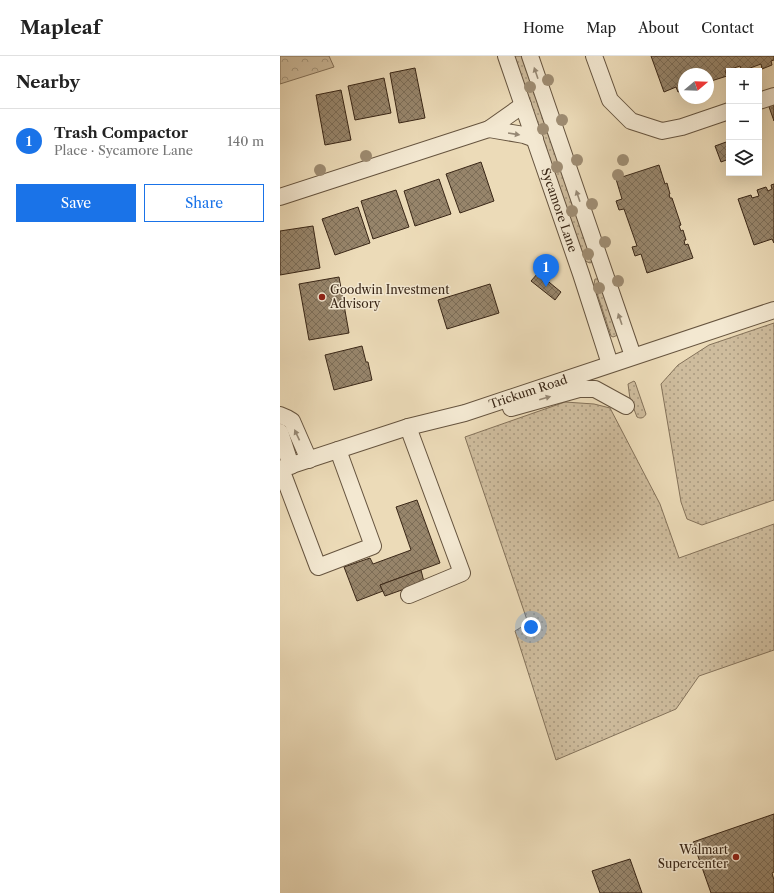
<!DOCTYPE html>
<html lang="en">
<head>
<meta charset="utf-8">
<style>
  :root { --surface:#fff; --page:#f6f6f6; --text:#222; --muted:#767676; --line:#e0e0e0; --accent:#1a73e8 }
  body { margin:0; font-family:"Libre Caslon Text",serif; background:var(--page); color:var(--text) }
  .controls { position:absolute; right:12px; top:12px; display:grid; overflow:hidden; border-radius:0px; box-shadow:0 4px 16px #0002 }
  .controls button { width:36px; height:36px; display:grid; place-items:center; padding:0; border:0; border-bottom:1px solid var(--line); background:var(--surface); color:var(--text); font:20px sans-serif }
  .compass { position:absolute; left:398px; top:12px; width:36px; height:36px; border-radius:50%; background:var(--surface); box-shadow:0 4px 16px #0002; rotate:71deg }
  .you { position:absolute; left:251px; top:571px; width:14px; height:14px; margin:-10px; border:3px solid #fff; border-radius:50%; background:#1a73e8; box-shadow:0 0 0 6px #1a73e833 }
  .badge { display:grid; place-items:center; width:26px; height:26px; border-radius:50%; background:var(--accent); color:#fff; font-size:13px; font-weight:700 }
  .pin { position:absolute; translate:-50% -33px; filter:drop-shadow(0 1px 2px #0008) }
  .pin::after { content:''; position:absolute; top:21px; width:14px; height:12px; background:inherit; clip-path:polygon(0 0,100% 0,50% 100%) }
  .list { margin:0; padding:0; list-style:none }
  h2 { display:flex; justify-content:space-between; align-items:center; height:52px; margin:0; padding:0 16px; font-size:17px }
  h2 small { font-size:13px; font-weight:400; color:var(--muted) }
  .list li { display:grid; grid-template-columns:26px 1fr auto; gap:12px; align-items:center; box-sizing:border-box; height:64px; padding:0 16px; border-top:1px solid var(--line) }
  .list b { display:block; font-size:15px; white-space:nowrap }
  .list p { margin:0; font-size:13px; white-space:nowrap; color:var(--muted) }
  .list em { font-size:13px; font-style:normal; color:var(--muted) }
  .actions { display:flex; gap:8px; padding:12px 16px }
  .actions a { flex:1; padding:9px 0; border:1px solid var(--accent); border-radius:0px; text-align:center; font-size:14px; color:var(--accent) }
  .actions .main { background:var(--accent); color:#fff }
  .icon { flex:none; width:22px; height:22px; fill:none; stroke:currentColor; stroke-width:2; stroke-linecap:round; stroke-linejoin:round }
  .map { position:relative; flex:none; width:494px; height:837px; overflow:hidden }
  header { display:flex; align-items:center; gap:24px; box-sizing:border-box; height:56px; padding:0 20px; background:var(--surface); border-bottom:1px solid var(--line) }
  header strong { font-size:19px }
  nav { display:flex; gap:22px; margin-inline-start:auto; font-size:14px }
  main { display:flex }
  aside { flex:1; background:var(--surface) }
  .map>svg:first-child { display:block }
  .grass { fill:url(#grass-dots); stroke:#84725a }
  .forest { fill:url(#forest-crowns); stroke:#84725a }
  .building { fill:url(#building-cross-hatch); stroke:#3a2717 }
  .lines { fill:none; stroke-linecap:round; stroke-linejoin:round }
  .minor-casing { stroke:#66543f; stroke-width:18 }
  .minor { stroke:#f3e8d1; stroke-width:16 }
  .tree { fill:#9e8c72 }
  .oneway { fill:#968874 }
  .poi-dot { fill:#8f2418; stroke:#f3e8d1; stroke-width:1.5 }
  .labels { text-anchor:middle; stroke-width:3; stroke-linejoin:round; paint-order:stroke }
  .street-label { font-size:12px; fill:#3a2717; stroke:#f3e8d1 }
  .poi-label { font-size:12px; fill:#3a2717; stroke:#f3e8d1; text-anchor:start }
</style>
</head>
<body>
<header>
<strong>Mapleaf</strong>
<nav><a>Home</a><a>Map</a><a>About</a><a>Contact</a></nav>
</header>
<main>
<aside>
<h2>Nearby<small></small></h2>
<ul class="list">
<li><span class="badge">1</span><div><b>Trash Compactor</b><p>Place · Sycamore Lane</p></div><em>140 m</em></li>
</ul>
<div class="actions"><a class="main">Save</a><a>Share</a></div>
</aside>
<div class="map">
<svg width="494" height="837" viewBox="0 0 494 837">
  <defs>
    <pattern id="grass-dots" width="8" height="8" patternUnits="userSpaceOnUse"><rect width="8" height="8" fill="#cebc9d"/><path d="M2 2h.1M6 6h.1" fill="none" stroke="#a8997f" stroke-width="1.8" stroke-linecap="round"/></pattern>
    <pattern id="forest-crowns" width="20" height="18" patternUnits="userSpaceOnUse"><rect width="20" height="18" fill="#cebc9d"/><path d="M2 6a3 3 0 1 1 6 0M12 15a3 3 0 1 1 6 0" fill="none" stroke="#a8997f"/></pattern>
    <pattern id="building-cross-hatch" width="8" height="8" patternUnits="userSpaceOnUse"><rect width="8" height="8" fill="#97856b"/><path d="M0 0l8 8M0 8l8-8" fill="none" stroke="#7c6d57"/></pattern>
  </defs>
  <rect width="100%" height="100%" fill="#ecdbb8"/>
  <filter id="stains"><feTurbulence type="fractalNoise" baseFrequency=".005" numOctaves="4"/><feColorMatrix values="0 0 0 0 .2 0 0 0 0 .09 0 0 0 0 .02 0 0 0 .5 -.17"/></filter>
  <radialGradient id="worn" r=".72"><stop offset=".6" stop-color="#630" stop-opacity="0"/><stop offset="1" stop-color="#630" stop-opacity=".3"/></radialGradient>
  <g class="grass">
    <path d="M 234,0 L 243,0 L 312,206 L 310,207 L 305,205 L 303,199 Z"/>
    <path d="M 315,223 L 320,223 L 338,279 L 333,281 L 331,280 L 314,228 Z"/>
    <path d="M 494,267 L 494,444 L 422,469 L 407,463 L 401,446 L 381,328 L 398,309 L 429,289 Z"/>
    <path d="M 354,325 L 355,326 L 366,358 C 364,362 361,363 357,361 L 350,343 L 348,328 Z"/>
    <path d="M 285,346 L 314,348 L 330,352 L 380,448 L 399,502 L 494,468 L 494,594 L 419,620 L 396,653 L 276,704 L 235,575 L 248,567 L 185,381 Z"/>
  </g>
  <path class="forest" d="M 0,0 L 49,0 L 54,11 L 0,28 Z"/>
  <g class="building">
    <path d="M 371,0 L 494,0 L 494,4 L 491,5 L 492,9 L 482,13 L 481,8 L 462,15 L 460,10 L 445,15 L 447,20 L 428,26 L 430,30 L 428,31 L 428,18 L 404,18 L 404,34 L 398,36 L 396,31 L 384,36 Z"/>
    <path d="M 135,12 L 145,62 L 119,67 L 110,17 Z"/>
    <path d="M 104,22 L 111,57 L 75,64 L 68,30 Z"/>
    <path d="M 61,34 L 71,84 L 45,89 L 36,39 Z"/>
    <path d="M 494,46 L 494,65 L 488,48 Z"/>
    <path d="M 449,85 L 449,103 L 441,106 L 435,90 Z"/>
    <path d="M 201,106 L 214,145 L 180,157 L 166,118 Z"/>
    <path d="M 379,109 L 385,128 L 387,127 L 390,138 L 389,138 L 390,142 L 392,142 L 401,169 L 399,170 L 401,175 L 403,174 L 406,184 L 404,184 L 405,189 L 408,188 L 413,202 L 367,217 L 361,198 L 355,200 L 352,191 L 357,190 L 344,153 L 339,154 L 336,145 L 342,143 L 336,123 Z"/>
    <path d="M 159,123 L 171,158 L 135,170 L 124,135 Z"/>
    <path d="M 494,128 L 494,187 L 492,183 L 474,189 L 458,143 L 471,139 L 472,142 L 479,140 L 477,134 L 486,131 L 488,135 L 492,133 L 491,129 Z"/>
    <path d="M 116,134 L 129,171 L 93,183 L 81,145 Z"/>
    <path d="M 78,151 L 90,187 L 55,199 L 42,163 Z"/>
    <path d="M 33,170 L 40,212 L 0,219 L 0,175 Z"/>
    <path d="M 258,217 L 281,236 L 275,244 L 251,225 Z"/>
    <path d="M 59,221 L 69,277 L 29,284 L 19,228 Z"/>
    <path d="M 210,228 L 219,257 L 167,273 L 158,244 Z"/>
    <path d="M 82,290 L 86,306 L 88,306 L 92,324 L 54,334 L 45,299 Z"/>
    <path d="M 137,444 L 160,507 L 100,529 L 103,535 L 77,545 L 64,511 L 90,502 L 93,508 L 131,494 L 116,451 Z"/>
    <path d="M 141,514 L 144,526 L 105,540 L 100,529 Z"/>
    <path d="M 494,758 L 494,816 L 492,817 L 494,824 L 494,837 L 431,837 L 413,786 Z"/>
    <path d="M 350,803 L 362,837 L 320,837 L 312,815 Z"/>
  </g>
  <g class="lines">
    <defs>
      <g id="minor">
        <path id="s1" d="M 226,0 L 301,218 L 330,308"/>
        <path d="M 250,0 L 353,300"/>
        <path d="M 314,0 L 330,44 L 351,65 L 382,75 L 402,71 L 449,55"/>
        <path d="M 479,45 L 494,40"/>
        <path d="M 243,49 L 209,73 L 244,79 L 255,83"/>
        <path d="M 0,141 L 209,73"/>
        <path d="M 231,352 L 299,333 L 315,333 L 346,350"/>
        <path d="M 0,359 L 7,362 L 12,365 L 29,404"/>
        <path d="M 128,371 L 182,517 L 129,539"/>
        <path d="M 0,376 L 11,410"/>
        <path id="s2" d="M 0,413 L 128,371 L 185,357 L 494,254"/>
        <path d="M 1,413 L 38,511 L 93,490 L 58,394"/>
      </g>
    </defs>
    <use href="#minor" class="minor-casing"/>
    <use href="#minor" class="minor"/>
  </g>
  <g class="tree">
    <circle cx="268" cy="24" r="6"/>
    <circle cx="250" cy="31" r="6"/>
    <circle cx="282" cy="64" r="6"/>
    <circle cx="263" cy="73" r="6"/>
    <circle cx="86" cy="100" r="6"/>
    <circle cx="297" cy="104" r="6"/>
    <circle cx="343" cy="104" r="6"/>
    <circle cx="277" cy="111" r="6"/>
    <circle cx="40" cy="114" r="6"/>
    <circle cx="338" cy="119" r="6"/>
    <circle cx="312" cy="148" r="6"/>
    <circle cx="292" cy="155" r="6"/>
    <circle cx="325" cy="186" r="6"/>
    <circle cx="308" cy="198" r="6"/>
    <circle cx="338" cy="225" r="6"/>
    <circle cx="319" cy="232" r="6"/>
  </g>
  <defs><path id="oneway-solid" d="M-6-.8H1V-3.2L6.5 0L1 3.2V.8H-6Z"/></defs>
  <g class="oneway">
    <use href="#oneway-solid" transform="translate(256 17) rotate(-109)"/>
    <use href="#oneway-solid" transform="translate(234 78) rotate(9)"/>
    <use href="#oneway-solid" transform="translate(298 140) rotate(-109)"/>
    <use href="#oneway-solid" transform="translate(340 263) rotate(-109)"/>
    <use href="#oneway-solid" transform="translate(265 342) rotate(-16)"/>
    <use href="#oneway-solid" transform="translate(17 379) rotate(-115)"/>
  </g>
  <g class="poi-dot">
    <circle cx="42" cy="241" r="4"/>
    <circle cx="456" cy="801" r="4"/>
  </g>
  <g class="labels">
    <g class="street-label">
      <text dy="4" stroke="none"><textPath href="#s1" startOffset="163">Sycamore Lane</textPath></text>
      <text dy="4" stroke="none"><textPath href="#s2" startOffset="260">Trickum Road</textPath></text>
    </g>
    <g class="poi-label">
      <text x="50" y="238">Goodwin Investment<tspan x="50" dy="14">Advisory</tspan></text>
      <text x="448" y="798" text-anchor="end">Walmart<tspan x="448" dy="14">Supercenter</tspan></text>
    </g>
  </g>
  <rect width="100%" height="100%" filter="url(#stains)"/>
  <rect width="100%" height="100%" fill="url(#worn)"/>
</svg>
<div class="controls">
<button>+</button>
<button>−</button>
<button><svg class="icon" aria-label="layers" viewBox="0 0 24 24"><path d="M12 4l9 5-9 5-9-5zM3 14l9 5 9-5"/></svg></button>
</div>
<svg class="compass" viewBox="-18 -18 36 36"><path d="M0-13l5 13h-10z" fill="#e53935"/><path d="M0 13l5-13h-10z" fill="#767676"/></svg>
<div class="you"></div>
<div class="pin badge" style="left:266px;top:231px">1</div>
</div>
</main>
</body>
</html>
